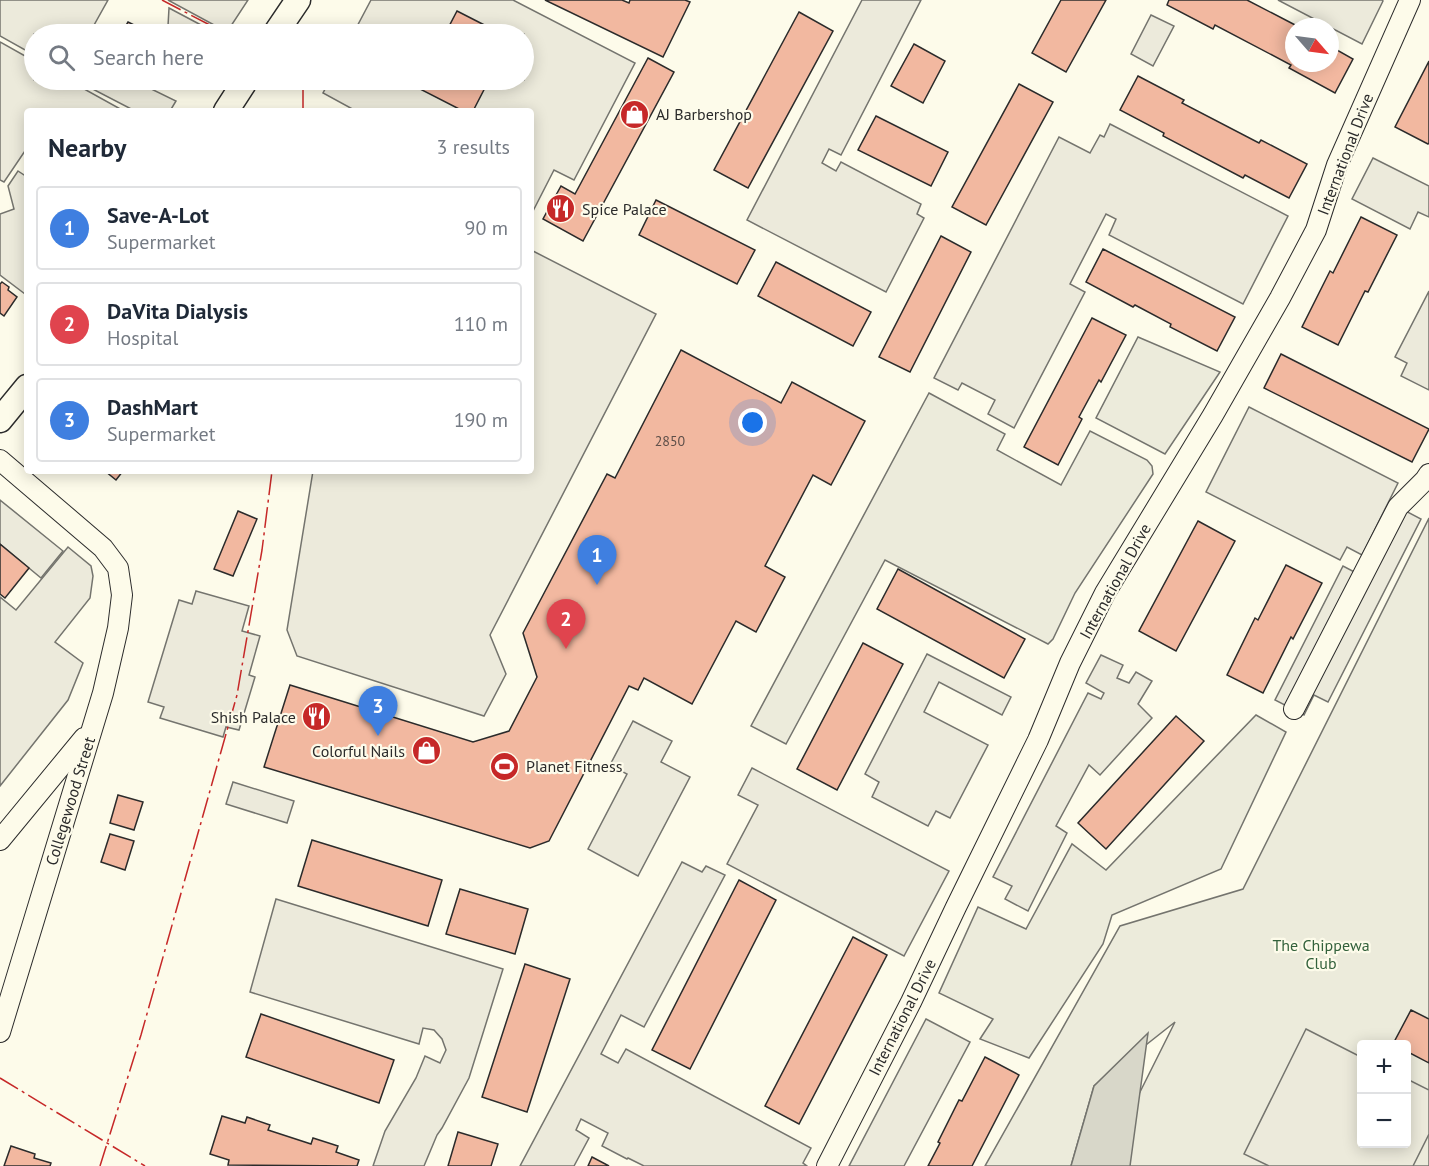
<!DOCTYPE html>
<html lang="en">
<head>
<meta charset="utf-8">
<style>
  :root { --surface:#fff; --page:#f2f2f3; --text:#1f2937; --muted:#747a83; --line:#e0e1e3; --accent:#2563eb }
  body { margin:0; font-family:"PT Sans",sans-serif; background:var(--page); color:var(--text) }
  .controls { position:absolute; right:18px; bottom:18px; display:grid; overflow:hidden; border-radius:6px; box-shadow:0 3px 15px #0003 }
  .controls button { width:54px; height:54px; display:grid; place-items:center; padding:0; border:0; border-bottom:2px solid var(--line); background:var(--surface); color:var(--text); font:30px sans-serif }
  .compass { position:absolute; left:1285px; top:18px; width:54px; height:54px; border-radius:50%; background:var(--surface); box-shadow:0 3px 15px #0003; rotate:118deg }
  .you { position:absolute; left:753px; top:423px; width:21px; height:21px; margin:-15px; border:4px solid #fff; border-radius:50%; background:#1a73e8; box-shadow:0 0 0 9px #1a73e833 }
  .badge { display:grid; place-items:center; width:39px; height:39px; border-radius:50%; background:var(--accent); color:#fff; font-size:20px; font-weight:700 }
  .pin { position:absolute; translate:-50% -50px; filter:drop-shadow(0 2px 3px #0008) }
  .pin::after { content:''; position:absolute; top:32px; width:21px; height:18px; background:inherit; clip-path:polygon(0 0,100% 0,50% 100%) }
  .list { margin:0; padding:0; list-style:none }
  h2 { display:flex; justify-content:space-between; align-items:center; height:78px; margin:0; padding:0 24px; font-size:26px }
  h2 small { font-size:20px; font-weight:400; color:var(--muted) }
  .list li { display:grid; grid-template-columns:39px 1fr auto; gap:18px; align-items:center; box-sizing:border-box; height:84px; margin:0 12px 12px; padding:0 12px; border:2px solid var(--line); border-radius:6px }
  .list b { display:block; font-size:22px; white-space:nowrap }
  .list p { margin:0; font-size:20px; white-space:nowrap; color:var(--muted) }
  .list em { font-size:20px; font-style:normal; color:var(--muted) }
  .icon { flex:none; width:33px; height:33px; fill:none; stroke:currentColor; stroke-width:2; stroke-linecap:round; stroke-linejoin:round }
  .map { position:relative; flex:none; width:1429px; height:1166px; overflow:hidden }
  .search { position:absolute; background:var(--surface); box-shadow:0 3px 15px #0003; left:24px; top:24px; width:510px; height:66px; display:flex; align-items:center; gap:15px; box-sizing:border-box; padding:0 21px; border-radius:33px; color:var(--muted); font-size:22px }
  .panel { position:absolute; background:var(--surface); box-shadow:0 3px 15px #0003; left:24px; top:108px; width:510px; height:366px; border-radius:6px }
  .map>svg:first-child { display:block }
  .green { fill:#ecebdb; stroke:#74746e; stroke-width:1.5; fill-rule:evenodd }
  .parking { fill:#eceadb; stroke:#74746e; stroke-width:1.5 }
  .water { fill:#d8d7c9; stroke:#74746e; stroke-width:1.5 }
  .building { fill:#f2b8a0; stroke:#2b2b2b; stroke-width:1.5 }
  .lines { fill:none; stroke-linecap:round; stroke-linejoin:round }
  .minor-casing { stroke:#2b2b2b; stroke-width:22 }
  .major-casing { stroke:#2b2b2b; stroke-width:27 }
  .minor { stroke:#fdfbea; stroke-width:20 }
  .major { stroke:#fdfbea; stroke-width:24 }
  .power { stroke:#c62828; stroke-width:1.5; stroke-dasharray:21 4.5 3 4.5; stroke-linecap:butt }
  .labels { text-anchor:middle; stroke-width:4.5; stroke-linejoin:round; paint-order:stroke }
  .number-label { font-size:14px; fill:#5d4e48 }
  .poi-label { font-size:16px; fill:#2b2b2b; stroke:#fdfbea; text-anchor:start }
  .street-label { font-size:16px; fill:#2b2b2b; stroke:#fdfbea }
  .park-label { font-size:16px; fill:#34623c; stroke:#fdfbea }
</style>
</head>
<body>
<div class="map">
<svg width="1429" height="1166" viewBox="0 0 1429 1166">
  <rect width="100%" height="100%" fill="#fdfbea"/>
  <g class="green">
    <path d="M 1138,337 L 1220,372 L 1165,454 L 1096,418 Z"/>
    <path d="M 929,393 L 1005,434 L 997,450 L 1061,485 L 1090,431 L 1147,460 L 1152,466 L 1153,474 L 1075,593 L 1053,639 L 1048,644 L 885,560 L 786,744 L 751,726 Z"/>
    <path d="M 1429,518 L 1429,1166 L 1103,1166 L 1175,1022 L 1094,1086 L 1071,1166 L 985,1166 L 1120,926 L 1243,889 ZM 1362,1044 L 1406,1044 L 1406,1144 L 1362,1144 Z"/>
    <path d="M 1256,715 L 1286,732 L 1221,869 L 1112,915 L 1103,944 L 1029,1058 L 980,1039 L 993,1019 L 939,993 L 978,907 L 1026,929 L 1072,844 L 1106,870 Z"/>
  </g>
  <g class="parking">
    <path d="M 0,0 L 108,0 L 89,34 L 34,34 L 34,55 L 0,36 Z"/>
    <path d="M 168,0 L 248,0 L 227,32 Z"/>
    <path d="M 371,0 L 513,0 L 635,63 L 574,180 L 554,170 L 531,215 L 531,111 L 356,111 L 323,93 L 330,80 L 524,80 L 524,34 L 353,34 Z"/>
    <path d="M 862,0 L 921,0 L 841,155 L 829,149 L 822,163 L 836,171 L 841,162 L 921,204 L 917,214 L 924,218 L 886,292 L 747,220 Z"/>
    <path d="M 1278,0 L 1382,0 L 1383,1 L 1362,44 Z"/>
    <path d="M 169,8 L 218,34 L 184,34 L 168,26 Z"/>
    <path d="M 1151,15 L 1174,26 L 1153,66 L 1131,54 Z"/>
    <path d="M 0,42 L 34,61 L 34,80 L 68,80 L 124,111 L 27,111 L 27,148 L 4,182 L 0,180 Z"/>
    <path d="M 83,80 L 133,80 L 176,101 L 170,111 L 135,111 L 81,83 Z"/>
    <path d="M 1110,124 L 1288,216 L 1243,304 L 1109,235 L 1116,219 L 1106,214 L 1070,284 L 1085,292 L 1014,428 L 988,414 L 995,400 L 962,383 L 958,390 L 934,378 L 1059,137 L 1090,153 L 1100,135 L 1104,137 Z"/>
    <path d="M 1373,158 L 1429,186 L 1429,217 L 1418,212 L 1410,229 L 1352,199 Z"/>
    <path d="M 18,171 L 27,177 L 27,291 L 25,294 L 0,275 L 0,214 L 14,209 L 8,186 Z"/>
    <path d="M 531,250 L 656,314 L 490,635 L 506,674 L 484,716 L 297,656 L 287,630 L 313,471 L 531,471 Z"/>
    <path d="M 1429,291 L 1429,390 L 1401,376 L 1407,363 L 1395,357 Z"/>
    <path d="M 1249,407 L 1398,483 L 1362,555 L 1347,547 L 1340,560 L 1206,492 Z"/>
    <path d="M 0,500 L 63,551 L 41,578 L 0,544 Z"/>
    <path d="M 1398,507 L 1421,519 L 1328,702 L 1314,695 L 1304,715 L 1275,700 L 1343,566 L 1362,576 Z"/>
    <path d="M 68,547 L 91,566 L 93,576 L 90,598 L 55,642 L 83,663 L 68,700 L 0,786 L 0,597 L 16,610 Z"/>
    <path d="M 196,591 L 249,606 L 242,631 L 260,636 L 249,675 L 255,677 L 239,730 L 226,727 L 223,737 L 160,718 L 164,707 L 148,702 L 179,600 L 192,604 Z"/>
    <path d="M 927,654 L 1011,697 L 1002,715 L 939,682 L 924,712 L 988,745 L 950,818 L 936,811 L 928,826 L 872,797 L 879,782 L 865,774 Z"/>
    <path d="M 1101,655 L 1123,665 L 1117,678 L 1129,683 L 1136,672 L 1152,681 L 1138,704 L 1152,718 L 1100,775 L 1089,765 L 1056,826 L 1067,833 L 1028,911 L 1005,899 L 1012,886 L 993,877 L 1088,693 L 1101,699 L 1104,693 L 1086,683 Z"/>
    <path d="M 633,721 L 672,741 L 661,762 L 690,777 L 638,876 L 588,849 L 627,774 L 610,765 Z"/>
    <path d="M 752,768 L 949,871 L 904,956 L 727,864 L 758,805 L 738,795 Z"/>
    <path d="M 233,782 L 294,801 L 287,823 L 226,804 Z"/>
    <path d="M 682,862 L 702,872 L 706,866 L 725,875 L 644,1027 L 621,1015 L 601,1054 L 618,1063 L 626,1049 L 811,1148 L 803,1163 L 807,1166 L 644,1166 L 628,1158 L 627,1159 L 602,1146 L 608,1133 L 581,1119 L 576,1130 L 589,1138 L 574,1166 L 520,1166 Z"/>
    <path d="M 276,899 L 503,969 L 469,1078 L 442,1128 L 437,1135 L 424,1166 L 373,1166 L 385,1131 L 416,1078 L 425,1056 L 440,1063 L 446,1050 L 442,1039 L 434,1030 L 423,1028 L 419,1044 L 250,992 Z"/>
    <path d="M 926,1019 L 970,1042 L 904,1166 L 849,1166 Z"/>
    <path d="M 1306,1029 L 1361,1057 L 1362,1144 L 1406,1144 L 1407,1079 L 1429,1090 L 1429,1134 L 1413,1166 L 1269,1166 L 1244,1154 Z"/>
  </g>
  <path class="water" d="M 1148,1033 L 1130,1166 L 1071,1166 L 1094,1086 Z"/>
  <g class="building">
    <path d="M 545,0 L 622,0 L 629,3 L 630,0 L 685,0 L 690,2 L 663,57 Z"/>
    <path d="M 1061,0 L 1106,0 L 1066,72 L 1032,53 Z"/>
    <path d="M 1169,0 L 1247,0 L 1299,27 L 1294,27 L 1294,63 L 1330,63 L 1330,46 L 1353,59 L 1335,93 L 1289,68 L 1291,65 L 1215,25 L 1213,29 L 1167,5 Z"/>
    <path d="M 457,11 L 502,34 L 445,34 Z"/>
    <path d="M 799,12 L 833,31 L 748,188 L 714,170 Z"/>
    <path d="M 128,22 L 152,34 L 121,34 Z"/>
    <path d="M 914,44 L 945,61 L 923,103 L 891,86 Z"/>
    <path d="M 648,58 L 674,72 L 583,241 L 543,219 L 561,186 L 575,194 Z"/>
    <path d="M 1429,61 L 1429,143 L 1428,144 L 1395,127 Z"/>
    <path d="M 1138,76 L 1184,100 L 1182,103 L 1259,143 L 1261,140 L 1307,164 L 1289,198 L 1245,175 L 1243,178 L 1163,136 L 1164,133 L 1120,110 Z"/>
    <path d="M 422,80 L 489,80 L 473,111 L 463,111 L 418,88 Z"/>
    <path d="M 1019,84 L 1053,102 L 986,225 L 952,207 Z"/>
    <path d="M 876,116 L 948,152 L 931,186 L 858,150 Z"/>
    <path d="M 656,200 L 755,250 L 737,284 L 639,235 Z"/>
    <path d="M 1361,217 L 1397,235 L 1368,292 L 1365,291 L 1338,345 L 1302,327 L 1330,271 L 1333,273 Z"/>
    <path d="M 941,236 L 971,252 L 910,372 L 879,357 Z"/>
    <path d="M 1103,249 L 1235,317 L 1217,351 L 1170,327 L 1171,324 L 1135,305 L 1133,307 L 1086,282 Z"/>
    <path d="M 776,262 L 871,312 L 853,346 L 758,296 Z"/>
    <path d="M 2,282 L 9,287 L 8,290 L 17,297 L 4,316 L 0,313 L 0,284 Z"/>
    <path d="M 1092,318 L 1126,335 L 1101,382 L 1099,380 L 1079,417 L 1082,419 L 1058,465 L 1024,447 Z"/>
    <path d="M 681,350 L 781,403 L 792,382 L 865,421 L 831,485 L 813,475 L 765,566 L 785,577 L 756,632 L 736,621 L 692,704 L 644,678 L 638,690 L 629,686 L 549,841 L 530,848 L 264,767 L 290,685 L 473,742 L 509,731 L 537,677 L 523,633 L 607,474 L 615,478 Z"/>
    <path d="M 1281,354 L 1429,429 L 1412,462 L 1264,388 Z"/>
    <path d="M 105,471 L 123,471 L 116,480 Z"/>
    <path d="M 238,511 L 257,519 L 233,576 L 214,569 Z"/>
    <path d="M 1198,521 L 1235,541 L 1176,651 L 1139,631 Z"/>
    <path d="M 0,544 L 29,568 L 5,598 L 0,594 Z"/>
    <path d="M 1286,565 L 1322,583 L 1293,639 L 1291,637 L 1263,693 L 1227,675 L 1255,618 L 1258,620 Z"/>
    <path d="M 898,569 L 1025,639 L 1004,678 L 877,609 Z"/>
    <path d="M 863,643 L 903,664 L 837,790 L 797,769 Z"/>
    <path d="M 1176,716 L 1204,741 L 1106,849 L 1078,823 Z"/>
    <path d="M 118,795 L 143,802 L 134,830 L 110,823 Z"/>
    <path d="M 110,834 L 134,841 L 125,870 L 101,862 Z"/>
    <path d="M 312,840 L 442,880 L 428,926 L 298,886 Z"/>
    <path d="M 739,880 L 776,900 L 690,1069 L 652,1050 Z"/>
    <path d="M 460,889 L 528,909 L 515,954 L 446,934 Z"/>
    <path d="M 853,937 L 887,955 L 799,1124 L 765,1106 Z"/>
    <path d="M 525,964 L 570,979 L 527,1112 L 482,1097 Z"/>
    <path d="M 1411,1010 L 1429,1019 L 1429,1063 L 1406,1051 L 1406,1044 L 1393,1044 Z"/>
    <path d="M 261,1014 L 394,1060 L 379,1103 L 246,1057 Z"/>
    <path d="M 985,1057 L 1019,1075 L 972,1166 L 928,1166 L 940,1143 L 938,1142 L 959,1100 L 962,1101 Z"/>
    <path d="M 222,1116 L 245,1123 L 247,1117 L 270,1125 L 268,1130 L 311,1144 L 313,1138 L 338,1146 L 336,1152 L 359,1160 L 357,1166 L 228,1165 L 229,1160 L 210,1154 Z"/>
    <path d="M 458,1132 L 498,1144 L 491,1166 L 448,1166 Z"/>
    <path d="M 11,1146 L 35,1154 L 34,1158 L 51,1163 L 50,1166 L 4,1166 Z"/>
    <path d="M 592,1157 L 609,1166 L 588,1166 Z"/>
  </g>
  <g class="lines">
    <defs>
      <g id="minor">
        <path d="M 0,460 L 103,548 L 118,568 L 122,595 L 118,628 L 103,693 L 0,1032"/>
        <path d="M 1294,709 L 1398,507 L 1425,480 L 1429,474"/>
        <path d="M 0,840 L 84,738"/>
        <path d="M 827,1166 L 911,1002 L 956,907 L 1038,740 L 1070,663 L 1105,593 L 1213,415 L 1280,298 L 1316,230 L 1337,165 L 1410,0"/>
      </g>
      <g id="major">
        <path d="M 275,34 L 298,0"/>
        <path d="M 226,111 L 246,80"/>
        <path d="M 0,420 L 27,387"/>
      </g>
    </defs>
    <use href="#minor" class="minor-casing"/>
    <use href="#major" class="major-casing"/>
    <use href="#minor" class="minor"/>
    <use href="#major" class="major"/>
    <g class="power">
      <path d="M 162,0 L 227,34"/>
      <path d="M 303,111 L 303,80"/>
      <path d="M 0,1078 L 145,1166"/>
      <path d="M 100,1166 L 141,1035 L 237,695 L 262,550 L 272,471"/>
    </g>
  </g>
  <defs>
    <symbol id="shop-disc" viewBox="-11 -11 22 22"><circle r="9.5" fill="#c62828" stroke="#fdfbea"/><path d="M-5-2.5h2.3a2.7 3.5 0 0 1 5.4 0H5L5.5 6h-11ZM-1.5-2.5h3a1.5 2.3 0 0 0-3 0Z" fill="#fff"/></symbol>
    <symbol id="restaurant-disc" viewBox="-11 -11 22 22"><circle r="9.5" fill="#c62828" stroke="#fdfbea"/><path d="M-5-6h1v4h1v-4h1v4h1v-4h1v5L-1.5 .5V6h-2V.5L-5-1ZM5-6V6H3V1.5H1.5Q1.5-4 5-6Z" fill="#fff"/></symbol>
    <symbol id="stadium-disc" viewBox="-11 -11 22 22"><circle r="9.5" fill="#c62828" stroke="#fdfbea"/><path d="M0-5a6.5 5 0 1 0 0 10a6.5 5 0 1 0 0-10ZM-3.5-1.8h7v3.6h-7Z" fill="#fff"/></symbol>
  </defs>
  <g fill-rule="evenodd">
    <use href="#shop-disc" x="618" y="98" width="33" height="33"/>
    <use href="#restaurant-disc" x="544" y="192" width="33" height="33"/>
    <use href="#restaurant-disc" x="300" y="700" width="33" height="33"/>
    <use href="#shop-disc" x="410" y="734" width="33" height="33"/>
    <use href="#stadium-disc" x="488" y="750" width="33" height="33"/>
  </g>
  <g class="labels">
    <g class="number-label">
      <text x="670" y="446">2850</text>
    </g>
    <g class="poi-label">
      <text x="656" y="120">AJ Barbershop</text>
      <text x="582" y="215">Spice Palace</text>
      <text x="296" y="723" text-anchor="end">Shish Palace</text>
      <text x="405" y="757" text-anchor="end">Colorful Nails</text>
      <text x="526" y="772">Planet Fitness</text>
    </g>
    <g class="street-label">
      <text transform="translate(1345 154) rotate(-69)" y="6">International Drive</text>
      <text transform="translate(1115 581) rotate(-61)" y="6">International Drive</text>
      <text transform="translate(70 801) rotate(-73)" y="6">Collegewood Street</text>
      <text transform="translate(902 1017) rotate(-63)" y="6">International Drive</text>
    </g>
    <g class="park-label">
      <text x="1321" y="951">The Chippewa<tspan x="1321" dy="18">Club</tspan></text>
    </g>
  </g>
</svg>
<div class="controls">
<button>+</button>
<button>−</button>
</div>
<svg class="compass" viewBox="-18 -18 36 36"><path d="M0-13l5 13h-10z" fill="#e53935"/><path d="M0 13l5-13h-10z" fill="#747a83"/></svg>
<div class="you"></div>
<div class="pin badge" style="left:597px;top:585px;background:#3f7fe0">1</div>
<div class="pin badge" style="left:566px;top:649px;background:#e0444e">2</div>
<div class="pin badge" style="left:378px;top:736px;background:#3f7fe0">3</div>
<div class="search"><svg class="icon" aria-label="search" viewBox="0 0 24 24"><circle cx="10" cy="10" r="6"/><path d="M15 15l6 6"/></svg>Search here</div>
<section class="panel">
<h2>Nearby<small>3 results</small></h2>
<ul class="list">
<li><span class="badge" style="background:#3f7fe0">1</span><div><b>Save-A-Lot</b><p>Supermarket</p></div><em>90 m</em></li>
<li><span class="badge" style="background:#e0444e">2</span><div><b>DaVita Dialysis</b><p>Hospital</p></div><em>110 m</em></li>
<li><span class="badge" style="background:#3f7fe0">3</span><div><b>DashMart</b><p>Supermarket</p></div><em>190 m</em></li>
</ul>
</section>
</div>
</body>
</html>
